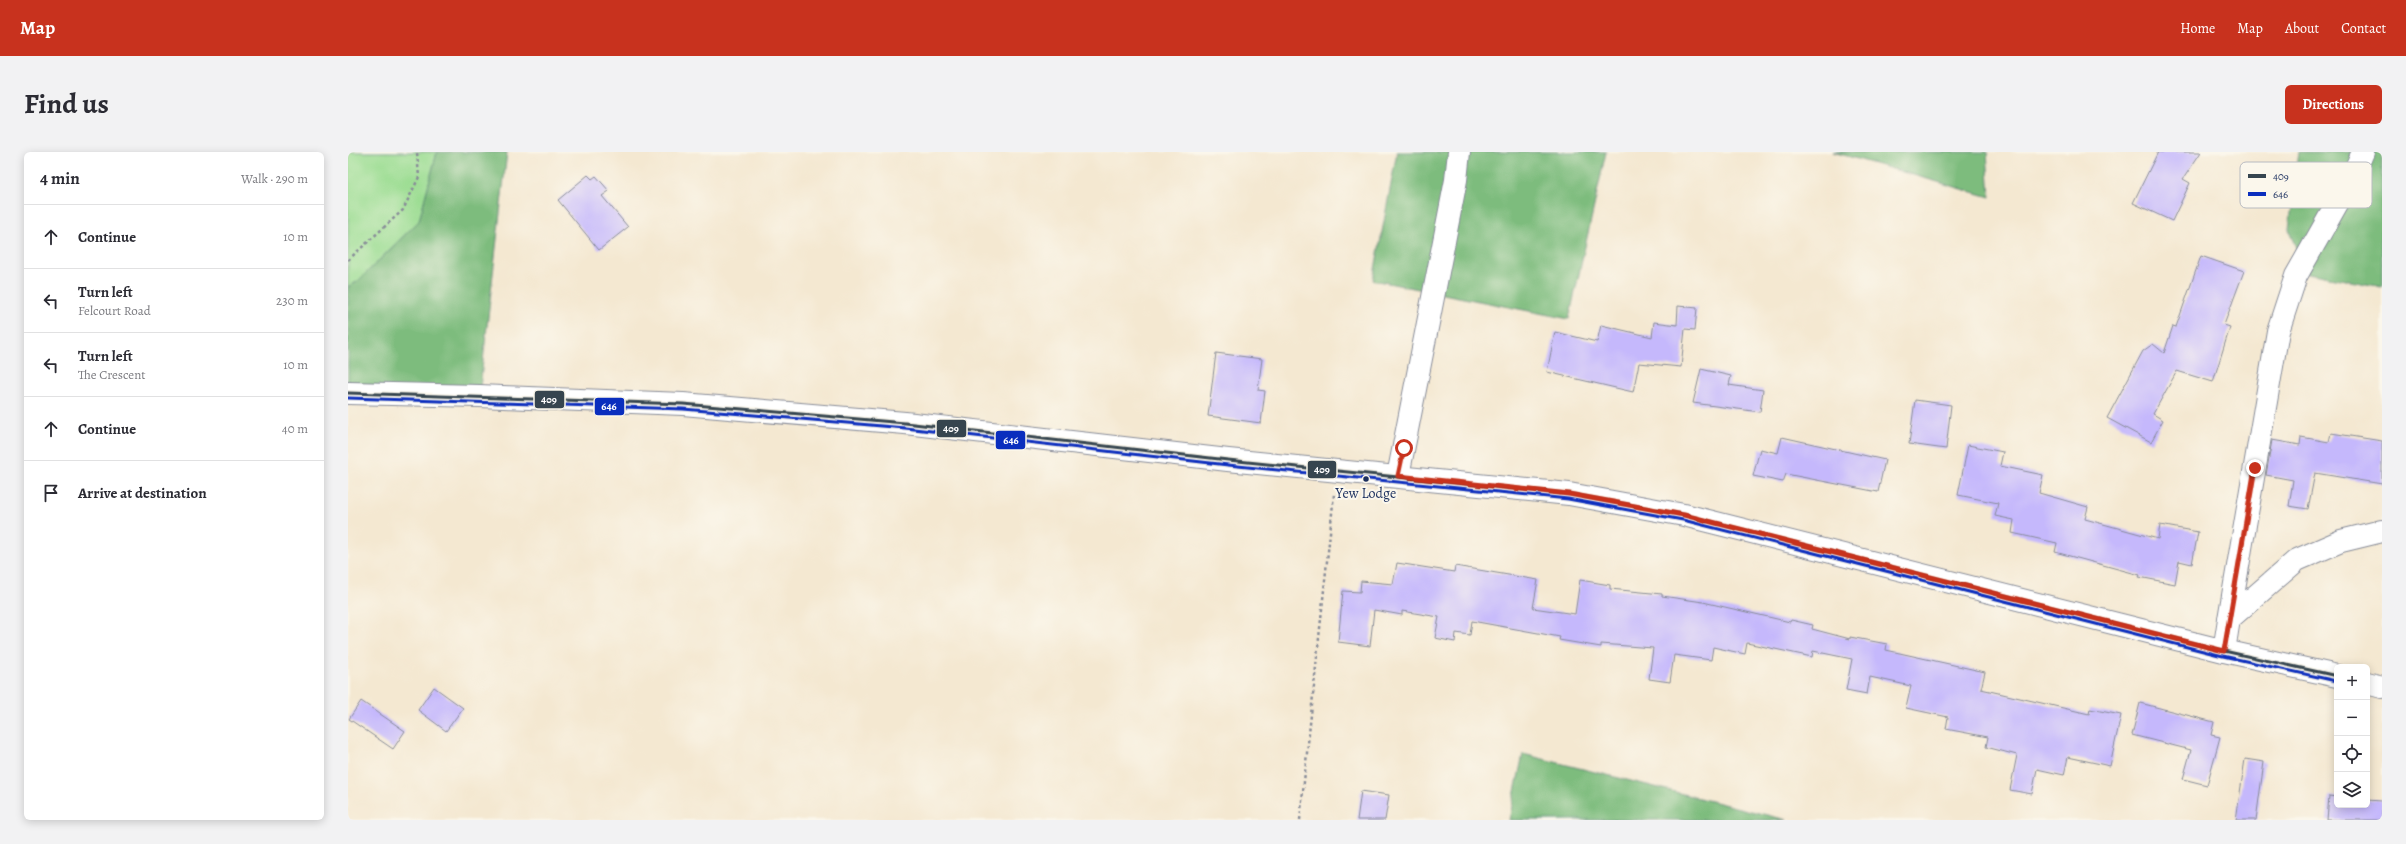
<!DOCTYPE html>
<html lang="en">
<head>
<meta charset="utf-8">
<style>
  :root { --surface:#fff; --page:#f2f2f3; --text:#2b2b33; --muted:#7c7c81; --line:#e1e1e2; --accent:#c8321e }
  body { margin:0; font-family:Alegreya,serif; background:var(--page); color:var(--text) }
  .controls { position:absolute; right:12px; bottom:12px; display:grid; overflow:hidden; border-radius:6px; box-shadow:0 2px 10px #0003 }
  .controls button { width:36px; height:36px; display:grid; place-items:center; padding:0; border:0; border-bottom:1px solid var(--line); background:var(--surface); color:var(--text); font:20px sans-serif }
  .stop { position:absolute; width:12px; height:12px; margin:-9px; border:3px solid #c8321e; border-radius:50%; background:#fff }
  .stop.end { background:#c8321e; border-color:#fff; box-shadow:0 1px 4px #0008 }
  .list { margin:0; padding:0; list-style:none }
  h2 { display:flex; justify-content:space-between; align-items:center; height:52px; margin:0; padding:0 16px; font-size:17px }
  h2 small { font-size:13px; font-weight:400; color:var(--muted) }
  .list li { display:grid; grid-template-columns:26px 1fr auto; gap:12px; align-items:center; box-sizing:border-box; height:64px; padding:0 16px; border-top:1px solid var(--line) }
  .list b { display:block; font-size:15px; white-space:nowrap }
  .list p { margin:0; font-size:13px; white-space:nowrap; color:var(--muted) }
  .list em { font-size:13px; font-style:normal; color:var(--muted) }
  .icon { flex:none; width:22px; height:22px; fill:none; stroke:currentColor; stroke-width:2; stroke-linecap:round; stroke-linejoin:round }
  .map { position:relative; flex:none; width:2034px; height:668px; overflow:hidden; border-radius:6px }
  header { display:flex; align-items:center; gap:24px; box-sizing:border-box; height:56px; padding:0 20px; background:var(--accent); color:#fff }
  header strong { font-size:19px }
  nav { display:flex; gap:22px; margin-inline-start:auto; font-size:14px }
  .intro { display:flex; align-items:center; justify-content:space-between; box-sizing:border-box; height:96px; padding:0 24px }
  h1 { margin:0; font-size:28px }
  .button { padding:10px 18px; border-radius:6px; background:var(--accent); color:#fff; font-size:14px; font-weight:700 }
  main { display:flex; gap:24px; padding:0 24px }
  aside { flex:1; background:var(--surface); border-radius:6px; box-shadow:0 2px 10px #0003 }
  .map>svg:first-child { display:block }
  .green { fill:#9cdd93; stroke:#5c8678 }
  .forest { fill:#7dbc7d; stroke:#4c766e }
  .building { fill:#c5b8fc }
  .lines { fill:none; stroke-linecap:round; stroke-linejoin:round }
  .minor-casing { stroke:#888c98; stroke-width:24 }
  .path { stroke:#888c98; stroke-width:2.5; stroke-dasharray:3 3; stroke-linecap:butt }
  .minor { stroke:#fff; stroke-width:22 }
  .bus-1-casing { stroke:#fbf7ec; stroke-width:6 }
  .bus-2-casing { stroke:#fbf7ec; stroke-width:6 }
  .bus-1 { stroke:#36454f; stroke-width:3 }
  .bus-2 { stroke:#0a2ebe; stroke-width:3 }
  .route { stroke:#c8321e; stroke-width:5 }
  .bus-dot { fill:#1b2f5e; stroke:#fbf7ec; stroke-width:1.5 }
  .labels { text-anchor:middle; stroke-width:4; stroke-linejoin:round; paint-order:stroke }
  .bus-label { font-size:14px; fill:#1b2f5e; stroke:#fbf7ec }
  .key { fill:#fbf7ec; stroke:#b8bbc1; stroke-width:1 }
  .key-label { font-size:11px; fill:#1b2f5e }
  .line-badge { stroke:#fbf7ec; stroke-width:1.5 }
  .badge-label { font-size:11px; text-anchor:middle; font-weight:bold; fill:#fff }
</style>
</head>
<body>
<header>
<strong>Map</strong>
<nav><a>Home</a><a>Map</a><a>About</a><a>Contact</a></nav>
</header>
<div class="intro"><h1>Find us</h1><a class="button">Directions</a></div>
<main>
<aside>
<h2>4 min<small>Walk · 290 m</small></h2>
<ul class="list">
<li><svg class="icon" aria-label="ahead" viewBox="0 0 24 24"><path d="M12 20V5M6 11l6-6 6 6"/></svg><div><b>Continue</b></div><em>10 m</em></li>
<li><svg class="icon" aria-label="left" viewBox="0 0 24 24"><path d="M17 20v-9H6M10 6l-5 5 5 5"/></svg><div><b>Turn left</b><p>Felcourt Road</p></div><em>230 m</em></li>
<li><svg class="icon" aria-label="left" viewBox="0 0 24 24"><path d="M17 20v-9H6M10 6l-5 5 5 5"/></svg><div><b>Turn left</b><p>The Crescent</p></div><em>10 m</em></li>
<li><svg class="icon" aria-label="ahead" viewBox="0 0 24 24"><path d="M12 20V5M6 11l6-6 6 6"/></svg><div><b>Continue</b></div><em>40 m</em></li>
<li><svg class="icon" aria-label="arrive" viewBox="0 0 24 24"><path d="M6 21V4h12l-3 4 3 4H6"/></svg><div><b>Arrive at destination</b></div></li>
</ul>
</aside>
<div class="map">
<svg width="2034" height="668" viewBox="0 0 2034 668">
  <rect width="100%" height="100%" fill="#fbf7ec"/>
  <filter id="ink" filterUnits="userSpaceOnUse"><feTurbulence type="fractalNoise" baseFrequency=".025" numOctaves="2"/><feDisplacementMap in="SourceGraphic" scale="8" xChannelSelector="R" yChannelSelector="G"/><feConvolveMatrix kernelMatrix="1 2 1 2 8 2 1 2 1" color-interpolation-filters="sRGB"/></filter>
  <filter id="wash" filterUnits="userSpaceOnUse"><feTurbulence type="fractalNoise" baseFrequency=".012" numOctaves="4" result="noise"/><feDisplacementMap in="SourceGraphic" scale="16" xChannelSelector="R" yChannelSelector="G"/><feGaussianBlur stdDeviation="0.9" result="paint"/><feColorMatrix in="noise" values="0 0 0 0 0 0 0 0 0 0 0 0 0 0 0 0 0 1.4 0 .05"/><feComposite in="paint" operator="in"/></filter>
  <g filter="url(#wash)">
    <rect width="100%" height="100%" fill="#f4e8d1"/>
    <path class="green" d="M 0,0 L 89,0 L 71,69 L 9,130 L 0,135 Z"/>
    <g class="forest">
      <path d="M 89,0 L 159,0 L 131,244 L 0,241 L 0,135 L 9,130 L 71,69 Z"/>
      <path d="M 1049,0 L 1258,0 L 1221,167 L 1025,128 Z"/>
      <path d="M 1485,0 L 1639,0 L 1642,45 Z"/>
      <path d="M 1951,0 L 2034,0 L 2034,135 L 1960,121 L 1941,77 Z"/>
      <path d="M 1175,602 L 1439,668 L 1161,668 Z"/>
    </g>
    <g id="blocks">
      <g class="building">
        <path d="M 1810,0 L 1853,0 L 1835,27 L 1842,31 L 1824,69 L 1785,51 Z"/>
        <path d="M 240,23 L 244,27 L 248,24 L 261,39 L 254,44 L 280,75 L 251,98 L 210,48 Z"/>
        <path d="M 1853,104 L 1896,119 L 1876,173 L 1882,175 L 1865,230 L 1829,219 L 1805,262 L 1815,268 L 1803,290 L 1759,266 L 1795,199 L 1805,192 L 1816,201 L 1825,174 L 1828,175 Z"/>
        <path d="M 1330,154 L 1349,156 L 1347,178 L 1337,177 L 1333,215 L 1291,211 L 1285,240 L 1199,220 L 1207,180 L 1249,190 L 1253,173 L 1304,185 L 1306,170 L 1329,173 Z"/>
        <path d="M 868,201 L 914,207 L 910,238 L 917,239 L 913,271 L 860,264 Z"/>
        <path d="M 1353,217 L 1383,224 L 1381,233 L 1415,238 L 1412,260 L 1345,251 Z"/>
        <path d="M 1567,248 L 1603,253 L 1598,297 L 1561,292 Z"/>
        <path d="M 1983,281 L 2034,289 L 2034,332 L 1967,321 L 1960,357 L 1941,354 L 1945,328 L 1918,323 L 1924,288 L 1952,293 L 1953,285 L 1981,290 Z"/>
        <path d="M 1434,285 L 1537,308 L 1530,340 L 1438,322 L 1435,330 L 1405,324 L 1412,297 L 1430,301 Z"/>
        <path d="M 1620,293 L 1655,300 L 1652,314 L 1695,323 L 1691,341 L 1740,355 L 1737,367 L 1810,387 L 1812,373 L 1850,380 L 1844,412 L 1831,409 L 1827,432 L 1791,425 L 1792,423 L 1707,400 L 1709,391 L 1664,381 L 1666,368 L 1647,364 L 1650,351 L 1610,343 Z"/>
        <path d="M 1049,411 L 1106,420 L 1107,414 L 1190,428 L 1185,456 L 1227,462 L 1232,428 L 1262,433 L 1262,437 L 1314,442 L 1314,444 L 1355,450 L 1442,470 L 1443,468 L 1465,473 L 1464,477 L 1502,487 L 1502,485 L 1539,492 L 1538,498 L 1637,520 L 1633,537 L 1741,562 L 1742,557 L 1773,563 L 1762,614 L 1720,605 L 1716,623 L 1689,617 L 1684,642 L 1662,638 L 1669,603 L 1638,595 L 1640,585 L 1598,577 L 1600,565 L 1558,556 L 1563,534 L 1522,525 L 1519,542 L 1498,538 L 1504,507 L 1465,499 L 1464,505 L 1399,491 L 1397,502 L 1365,495 L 1363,508 L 1326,503 L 1322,530 L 1301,527 L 1305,496 L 1253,492 L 1253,495 L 1211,488 L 1212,485 L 1124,469 L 1122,483 L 1108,481 L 1107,490 L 1087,486 L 1091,465 L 1054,459 L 1054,463 L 1026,458 L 1022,494 L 990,490 L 995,439 L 1012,440 L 1013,429 L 1045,432 Z"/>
        <path d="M 86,535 L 115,556 L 98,579 L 70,558 Z"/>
        <path d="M 13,549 L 57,579 L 45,597 L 1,567 Z"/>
        <path d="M 1792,551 L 1866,570 L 1863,583 L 1872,585 L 1859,633 L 1835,627 L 1843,598 L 1784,583 Z"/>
        <path d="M 1897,607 L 1916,610 L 1908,668 L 1888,668 Z"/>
        <path d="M 1013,639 L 1041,643 L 1037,668 L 1009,668 Z"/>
        <path d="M 1981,644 L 1989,645 L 1989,653 L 2019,653 L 2019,648 L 2034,649 L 2034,668 L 1979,668 Z"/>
      </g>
    </g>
  </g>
  <g filter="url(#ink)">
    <use href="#blocks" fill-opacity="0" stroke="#888c98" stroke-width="1"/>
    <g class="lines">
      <defs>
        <g id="minor">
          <path d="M 0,241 L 131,244 L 335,252 L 557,271 L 880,308 L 1221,342 L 1336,363 L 1876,499 L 1989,524"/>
          <path d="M 1050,324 L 1108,28 L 1111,0"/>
          <path d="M 1881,467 L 1930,179 L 1948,124 L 2003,27 L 2015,0"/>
          <path d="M 1876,499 L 1881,467 L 1949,408 L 1993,389 L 2034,379"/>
          <path d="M 2019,531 L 2034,535"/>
        </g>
      </defs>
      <use href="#minor" class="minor-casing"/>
      <g class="path">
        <path d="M 0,108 L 55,58 L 71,25 L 69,0"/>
        <path d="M 952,668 L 986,342"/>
      </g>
      <use href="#minor" class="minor"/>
      <defs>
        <path id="bus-1" d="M 0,241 L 335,252 L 557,271 L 880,308 L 1221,342 L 1336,363 L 1876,499 L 1989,524"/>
        <path id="bus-2" d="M 0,246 L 335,257 L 557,276 L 880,313 L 1220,347 L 1335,368 L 1875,504 L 1988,529"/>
      </defs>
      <use href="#bus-1" class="bus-1-casing"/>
      <use href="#bus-2" class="bus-2-casing"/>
      <use href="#bus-1" class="bus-1"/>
      <use href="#bus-2" class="bus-2"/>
    </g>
  </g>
  <g class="lines" filter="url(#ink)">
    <path class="route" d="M 1056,296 L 1050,324 L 1221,342 L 1336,363 L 1876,499 L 1907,316"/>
  </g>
  <circle class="bus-dot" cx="1018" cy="327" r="3.5"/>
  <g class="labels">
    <g class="bus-label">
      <text x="1018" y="346">Yew Lodge</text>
    </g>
  </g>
  <rect x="1892" y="10" width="132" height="46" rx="6" class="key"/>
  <rect x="1900" y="22" width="18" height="4" fill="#36454f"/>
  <rect x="1900" y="40" width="18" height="4" fill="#0a2ebe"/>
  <g class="key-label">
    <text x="1925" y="28">409</text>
    <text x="1925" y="46">646</text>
  </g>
  <g class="line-badge">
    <rect x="186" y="238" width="31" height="19" rx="4" fill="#36454f"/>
    <rect x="246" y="245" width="31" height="19" rx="4" fill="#0a2ebe"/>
    <rect x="588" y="267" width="31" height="19" rx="4" fill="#36454f"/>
    <rect x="647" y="278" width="31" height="20" rx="4" fill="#0a2ebe"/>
    <rect x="959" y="308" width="30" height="19" rx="4" fill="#36454f"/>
  </g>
  <g class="badge-label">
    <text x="201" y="251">409</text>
    <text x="261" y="258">646</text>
    <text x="603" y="280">409</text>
    <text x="663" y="292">646</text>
    <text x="974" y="321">409</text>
  </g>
</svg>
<div class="controls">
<button>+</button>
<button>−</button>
<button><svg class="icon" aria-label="locate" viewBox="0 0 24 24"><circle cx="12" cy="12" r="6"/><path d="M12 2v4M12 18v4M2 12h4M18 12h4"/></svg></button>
<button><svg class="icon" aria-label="layers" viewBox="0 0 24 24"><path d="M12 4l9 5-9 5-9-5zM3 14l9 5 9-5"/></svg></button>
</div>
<div class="stop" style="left:1056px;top:296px"></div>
<div class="stop end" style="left:1907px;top:316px"></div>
</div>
</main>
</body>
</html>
